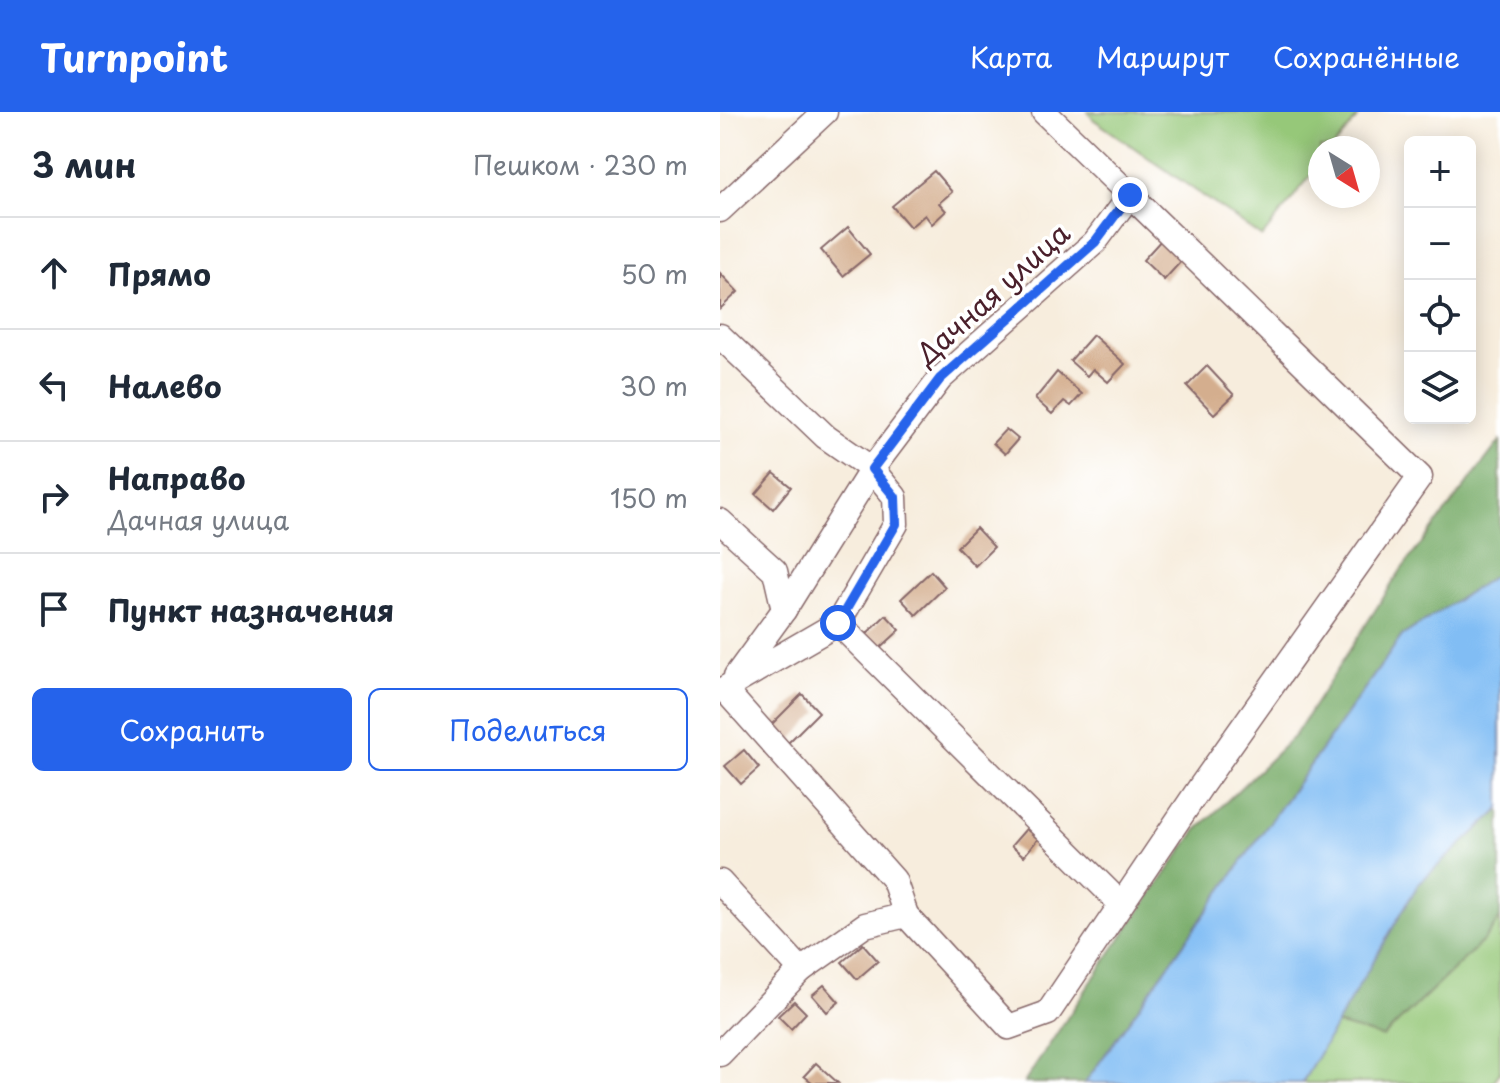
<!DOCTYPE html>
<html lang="ru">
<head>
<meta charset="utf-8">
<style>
  :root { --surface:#fff; --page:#f2f2f3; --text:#1f2937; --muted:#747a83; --line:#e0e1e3; --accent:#2563eb }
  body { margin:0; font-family:"Playpen Sans",sans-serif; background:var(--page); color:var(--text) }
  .controls { position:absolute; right:24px; top:24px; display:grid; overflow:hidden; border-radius:12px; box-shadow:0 4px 20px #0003 }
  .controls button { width:72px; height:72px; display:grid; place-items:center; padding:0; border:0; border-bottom:2px solid var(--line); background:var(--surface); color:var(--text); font:40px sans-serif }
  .compass { position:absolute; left:588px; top:24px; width:72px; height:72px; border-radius:50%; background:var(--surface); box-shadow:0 4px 20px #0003; rotate:143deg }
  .stop { position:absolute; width:24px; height:24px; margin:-18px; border:6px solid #2563eb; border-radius:50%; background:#fff }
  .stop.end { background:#2563eb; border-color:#fff; box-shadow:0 2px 8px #0008 }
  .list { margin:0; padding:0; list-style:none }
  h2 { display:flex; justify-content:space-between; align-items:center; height:104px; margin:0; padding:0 32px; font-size:34px }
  h2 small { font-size:26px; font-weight:400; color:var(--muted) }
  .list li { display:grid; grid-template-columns:52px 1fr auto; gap:24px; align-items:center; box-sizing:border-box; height:112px; padding:0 32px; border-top:2px solid var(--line) }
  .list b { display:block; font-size:30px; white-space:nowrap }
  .list p { margin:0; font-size:26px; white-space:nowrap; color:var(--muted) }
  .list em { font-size:26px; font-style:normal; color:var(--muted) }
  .actions { display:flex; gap:16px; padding:24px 32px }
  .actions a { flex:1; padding:18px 0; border:2px solid var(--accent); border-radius:12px; text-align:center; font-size:28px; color:var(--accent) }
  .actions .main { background:var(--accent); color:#fff }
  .icon { flex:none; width:44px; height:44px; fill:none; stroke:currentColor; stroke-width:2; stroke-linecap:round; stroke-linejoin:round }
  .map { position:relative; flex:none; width:780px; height:971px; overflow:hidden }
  header { display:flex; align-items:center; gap:48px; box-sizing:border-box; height:112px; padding:0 40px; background:var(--accent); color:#fff }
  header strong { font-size:38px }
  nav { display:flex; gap:44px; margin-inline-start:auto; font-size:28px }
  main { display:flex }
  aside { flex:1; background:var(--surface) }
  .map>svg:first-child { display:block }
  .green { fill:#96c879; stroke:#707452; stroke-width:2 }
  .forest { fill:#78ac69; stroke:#61664a; stroke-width:2 }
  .water { fill:#81bdf4; stroke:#666e90; stroke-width:2 }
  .building { fill:#d4ae8e }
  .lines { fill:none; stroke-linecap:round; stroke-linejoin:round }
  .minor-casing { stroke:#876769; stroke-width:27 }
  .minor { stroke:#fff; stroke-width:24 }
  .route { stroke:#2563eb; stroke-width:10 }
  .labels { text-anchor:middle; stroke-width:7; stroke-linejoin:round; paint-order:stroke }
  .street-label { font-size:28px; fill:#4a1f2b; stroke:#fff }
</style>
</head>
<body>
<header>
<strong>Turnpoint</strong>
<nav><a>Карта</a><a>Маршрут</a><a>Сохранённые</a></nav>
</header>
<main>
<aside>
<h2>3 мин<small>Пешком · 230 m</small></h2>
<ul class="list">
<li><svg class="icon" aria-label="ahead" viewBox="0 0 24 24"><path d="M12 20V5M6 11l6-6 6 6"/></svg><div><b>Прямо</b></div><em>50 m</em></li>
<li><svg class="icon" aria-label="left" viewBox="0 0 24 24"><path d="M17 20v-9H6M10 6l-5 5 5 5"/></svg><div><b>Налево</b></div><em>30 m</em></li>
<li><svg class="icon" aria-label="right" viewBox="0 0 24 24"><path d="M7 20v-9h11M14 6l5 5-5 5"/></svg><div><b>Направо</b><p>Дачная улица</p></div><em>150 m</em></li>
<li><svg class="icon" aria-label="arrive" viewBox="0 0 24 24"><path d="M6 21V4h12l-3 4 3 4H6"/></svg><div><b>Пункт назначения</b></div></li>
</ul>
<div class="actions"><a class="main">Сохранить</a><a>Поделиться</a></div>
</aside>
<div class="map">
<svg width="780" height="971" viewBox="0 0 780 971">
  <rect width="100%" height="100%" fill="#fff"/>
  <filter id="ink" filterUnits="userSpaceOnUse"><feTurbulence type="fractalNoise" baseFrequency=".0125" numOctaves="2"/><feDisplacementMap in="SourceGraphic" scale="16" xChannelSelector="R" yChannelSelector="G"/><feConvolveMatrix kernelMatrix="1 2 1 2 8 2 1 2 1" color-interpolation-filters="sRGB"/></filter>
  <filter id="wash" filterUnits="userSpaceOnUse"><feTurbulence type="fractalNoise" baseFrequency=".006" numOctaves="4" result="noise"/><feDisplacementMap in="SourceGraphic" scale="32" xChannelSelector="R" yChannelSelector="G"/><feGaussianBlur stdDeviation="1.8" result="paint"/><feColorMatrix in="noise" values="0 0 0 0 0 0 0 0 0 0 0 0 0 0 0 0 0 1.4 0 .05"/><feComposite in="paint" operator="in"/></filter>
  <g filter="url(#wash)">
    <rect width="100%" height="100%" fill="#f7eddd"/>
    <g class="green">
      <path d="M 368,0 L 642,0 L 613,36 L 600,36 L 600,52 L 542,125 L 373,7 Z"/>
      <path d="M 780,806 L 780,960 L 773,971 L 582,971 L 616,912 L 663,925 L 764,828 Z"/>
    </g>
    <g class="forest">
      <path d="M 780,329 L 780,460 L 682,524 L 365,971 L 304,971 L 393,837 L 476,719 L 575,623 L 681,458 Z"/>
      <path d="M 780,697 L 780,806 L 764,828 L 663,925 L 616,912 L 699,771 Z"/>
    </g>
    <path class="water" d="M 780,460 L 780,697 L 699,771 L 582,971 L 365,971 L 682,524 Z"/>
    <g id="blocks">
      <g class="building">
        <path d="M 214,59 L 232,80 L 219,91 L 226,99 L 212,112 L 205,103 L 190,115 L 172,94 Z"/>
        <path d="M 128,115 L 150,142 L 123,164 L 101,138 Z"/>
        <path d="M 443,126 L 464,146 L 444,168 L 423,148 Z"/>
        <path d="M 0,161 L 18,180 L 0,197 Z"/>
        <path d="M 373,223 L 405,252 L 388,270 L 373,257 L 367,264 L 350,249 Z"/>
        <path d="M 487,254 L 514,283 L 494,302 L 467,274 Z"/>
        <path d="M 337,260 L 362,282 L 351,294 L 344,289 L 332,302 L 315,287 Z"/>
        <path d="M 286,317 L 298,327 L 285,342 L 273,331 Z"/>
        <path d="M 54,361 L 71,375 L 53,397 L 36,382 Z"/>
        <path d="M 256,416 L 274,435 L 255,454 L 237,435 Z"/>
        <path d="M 211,459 L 225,475 L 196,503 L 181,487 Z"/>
        <path d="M 166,503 L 180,518 L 157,539 L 143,525 Z"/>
        <path d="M 82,582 L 99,600 L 67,632 L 50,614 Z"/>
        <path d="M 24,638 L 39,656 L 21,672 L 5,654 Z"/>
        <path d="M 306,717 L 318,727 L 304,744 L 291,734 Z"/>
        <path d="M 143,832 L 158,849 L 137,867 L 122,850 Z"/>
        <path d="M 104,873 L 119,890 L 107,900 L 92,883 Z"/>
        <path d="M 74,889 L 86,901 L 71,917 L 58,904 Z"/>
        <path d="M 96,951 L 118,971 L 93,971 L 84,964 Z"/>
      </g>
    </g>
  </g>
  <g filter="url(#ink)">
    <use href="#blocks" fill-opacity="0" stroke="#876769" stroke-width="2"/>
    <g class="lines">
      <defs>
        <g id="minor">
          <path d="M 0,98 L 105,0"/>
          <path d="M 0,224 L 106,325 L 152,357 L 175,385 L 176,412 L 118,511 L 401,792"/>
          <path d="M 0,409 L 55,459 L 64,498"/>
          <path d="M 118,511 L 4,577 L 174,768 L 186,803 L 289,915 L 328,901 L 481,674 L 700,365 L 410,83"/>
          <path d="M 16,564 L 64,498 L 152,357 L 220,267 L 375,130 L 410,83 L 324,0"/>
          <path d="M 0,770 L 81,858"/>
          <path d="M 0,942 L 81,858 L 145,813 L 186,803"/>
        </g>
      </defs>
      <use href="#minor" class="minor-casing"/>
      <use href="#minor" class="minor"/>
    </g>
  </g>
  <g class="lines" filter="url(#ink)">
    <path class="route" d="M 118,511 L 176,412 L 175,385 L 152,357 L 220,267 L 375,130 L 410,83"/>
  </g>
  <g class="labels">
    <g class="street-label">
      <text transform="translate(273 182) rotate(-42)" y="10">Дачная улица</text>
    </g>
  </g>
</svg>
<div class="controls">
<button>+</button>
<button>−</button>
<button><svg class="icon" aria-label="locate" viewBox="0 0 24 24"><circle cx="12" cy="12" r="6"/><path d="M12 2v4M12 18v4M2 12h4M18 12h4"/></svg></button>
<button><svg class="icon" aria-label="layers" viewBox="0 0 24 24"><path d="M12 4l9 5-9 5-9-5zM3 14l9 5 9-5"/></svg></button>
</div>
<svg class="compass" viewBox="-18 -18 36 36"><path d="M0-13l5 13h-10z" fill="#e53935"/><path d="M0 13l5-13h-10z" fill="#747a83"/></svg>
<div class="stop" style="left:118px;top:511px"></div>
<div class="stop end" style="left:410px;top:83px"></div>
</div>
</main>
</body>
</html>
